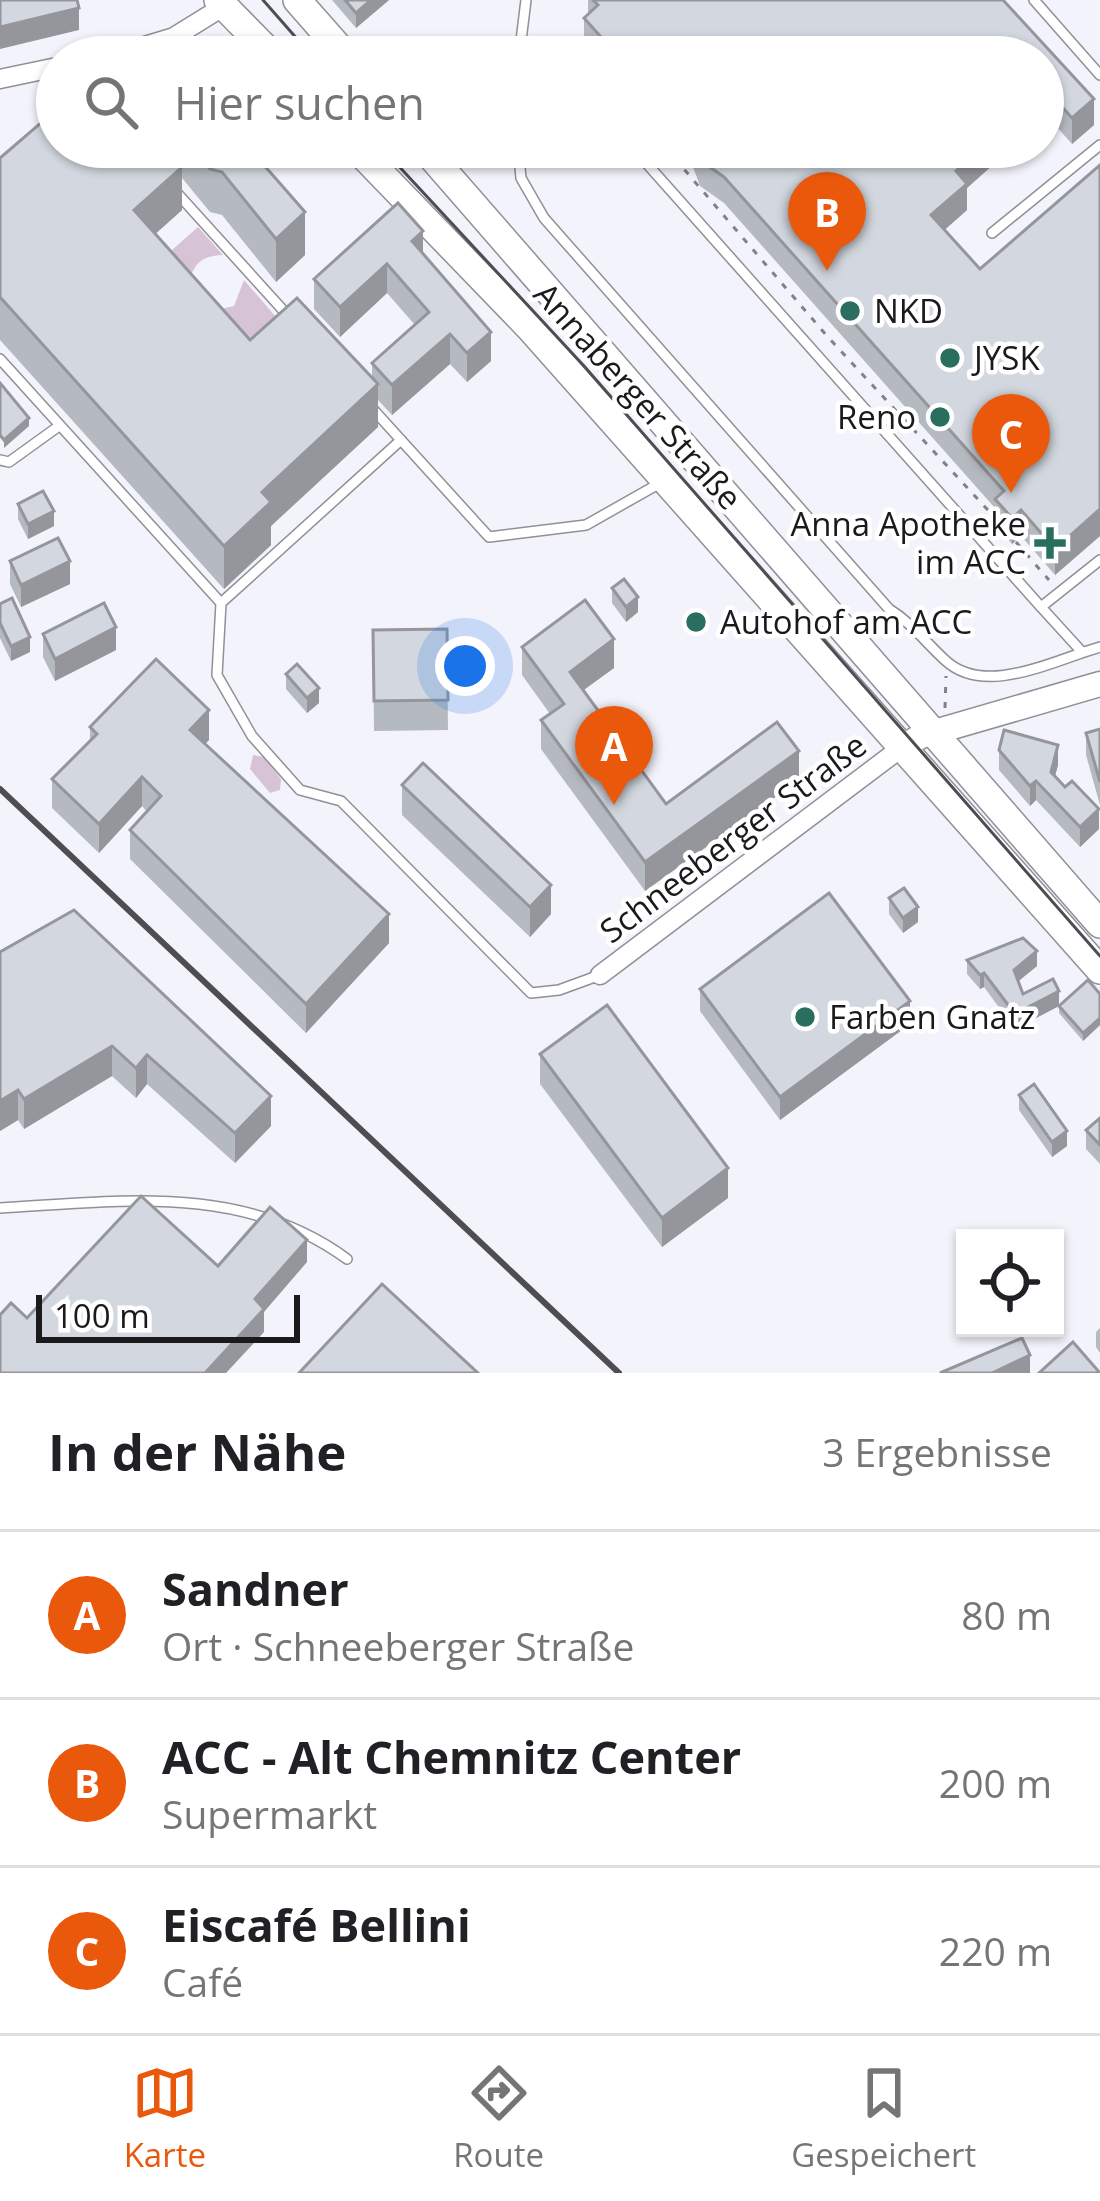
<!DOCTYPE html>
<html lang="de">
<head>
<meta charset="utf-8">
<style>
  :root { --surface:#fff; --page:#f2f2f2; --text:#202124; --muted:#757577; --line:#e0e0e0; --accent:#ea580c }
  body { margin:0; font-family:"Open Sans",sans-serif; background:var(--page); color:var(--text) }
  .controls { position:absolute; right:36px; bottom:36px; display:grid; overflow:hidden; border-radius:0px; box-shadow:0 3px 9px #0004 }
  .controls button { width:108px; height:108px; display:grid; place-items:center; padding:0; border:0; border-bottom:3px solid var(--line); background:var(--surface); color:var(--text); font:60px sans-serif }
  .scale { position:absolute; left:36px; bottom:30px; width:264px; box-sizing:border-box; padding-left:12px; border:6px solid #1a1a1d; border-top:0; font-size:33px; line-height:42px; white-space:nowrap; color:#1a1a1d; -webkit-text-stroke:9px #fff; paint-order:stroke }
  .you { position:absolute; left:465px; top:666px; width:42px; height:42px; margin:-30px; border:9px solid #fff; border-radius:50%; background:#1a73e8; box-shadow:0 0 0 18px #1a73e833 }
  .badge { display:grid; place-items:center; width:78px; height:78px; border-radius:50%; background:var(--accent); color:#fff; font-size:39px; font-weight:700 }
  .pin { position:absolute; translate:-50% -99px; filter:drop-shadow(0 3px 6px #0008) }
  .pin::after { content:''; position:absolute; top:63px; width:42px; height:36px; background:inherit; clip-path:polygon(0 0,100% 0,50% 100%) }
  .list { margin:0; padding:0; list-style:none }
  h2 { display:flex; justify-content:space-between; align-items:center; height:156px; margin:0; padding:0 48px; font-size:51px }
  h2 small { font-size:39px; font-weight:400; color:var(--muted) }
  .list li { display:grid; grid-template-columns:78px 1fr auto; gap:36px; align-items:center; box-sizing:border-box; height:168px; padding:0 48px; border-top:3px solid var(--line) }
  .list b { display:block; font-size:45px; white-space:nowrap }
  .list p { margin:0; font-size:39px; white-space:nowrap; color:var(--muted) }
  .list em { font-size:39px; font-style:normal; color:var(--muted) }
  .icon { flex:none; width:66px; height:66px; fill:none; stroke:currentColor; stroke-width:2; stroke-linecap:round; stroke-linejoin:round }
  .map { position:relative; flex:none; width:1100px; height:1373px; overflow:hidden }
  .search { position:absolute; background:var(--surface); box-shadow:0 3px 9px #0004; left:36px; right:36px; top:36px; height:132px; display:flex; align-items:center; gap:30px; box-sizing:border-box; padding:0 42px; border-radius:66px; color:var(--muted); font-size:45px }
  .sheet { height:660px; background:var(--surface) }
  nav { display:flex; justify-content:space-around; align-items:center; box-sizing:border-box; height:168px; border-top:3px solid var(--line); background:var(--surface); font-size:33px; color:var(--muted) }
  nav a { display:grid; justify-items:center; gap:6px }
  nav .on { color:var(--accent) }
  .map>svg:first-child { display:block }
  .green { fill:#d6c3d6 }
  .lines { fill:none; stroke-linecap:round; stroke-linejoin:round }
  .lane-casing { stroke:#8f9098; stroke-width:12 }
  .street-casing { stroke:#8f9098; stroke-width:21 }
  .secondary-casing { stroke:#8f9098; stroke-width:27 }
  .primary-casing { stroke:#8f9098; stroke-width:30 }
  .path { stroke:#818187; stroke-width:3; stroke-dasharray:6 9; stroke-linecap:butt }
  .lane { stroke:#fff; stroke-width:9 }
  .street { stroke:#fff; stroke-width:18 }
  .secondary { stroke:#fff; stroke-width:24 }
  .primary { stroke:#fff; stroke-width:27 }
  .tram { stroke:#4e4e52; stroke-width:3 }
  .rail { stroke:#4e4e52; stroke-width:6 }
  .wall { fill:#b5b9c0 }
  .shaded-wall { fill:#94969c }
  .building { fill:#d3d7df; stroke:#94969c; stroke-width:3 }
  .poi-dot { fill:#2a6e60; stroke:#fff; stroke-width:4.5 }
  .labels { text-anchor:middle; stroke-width:9; stroke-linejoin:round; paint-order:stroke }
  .poi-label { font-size:33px; fill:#1a1a1d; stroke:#fff; text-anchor:start }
  .street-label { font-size:33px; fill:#1a1a1d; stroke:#fff }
</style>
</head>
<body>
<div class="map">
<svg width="1100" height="1373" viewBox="0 0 1100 1373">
  <rect width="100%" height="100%" fill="#f3f3fc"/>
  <g class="green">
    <path d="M 198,227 L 223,255 C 204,256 196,261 190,278 L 163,258 Z"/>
    <path d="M 244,280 L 276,317 L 276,326 L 251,349 L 221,309 L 234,306 Z"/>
    <path d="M 253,755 L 264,757 L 281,779 L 280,790 L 270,793 L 250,769 Z"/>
  </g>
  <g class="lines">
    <defs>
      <g id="lane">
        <path d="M 1034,0 L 1100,75"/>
        <path d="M 519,57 L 526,0"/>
        <path d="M 518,147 L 521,178 L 544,218 L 889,609 C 912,623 926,643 946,661 C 986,697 1054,660 1100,647"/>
        <path d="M 632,147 L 1041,607"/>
        <path d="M 177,193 L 291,319"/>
        <path d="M 992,233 L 1100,145"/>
        <path d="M 0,359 L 221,603"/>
        <path d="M 371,407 L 489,537 L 586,525 L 662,482"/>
        <path d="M 401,440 L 221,603 L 217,675 L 252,736 L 300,790 L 341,801 L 531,993 L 559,990 L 600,975"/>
        <path d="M 0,460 L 9,462 L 59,426"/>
        <path d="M 1082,652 L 1041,607 L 1100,560"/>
        <path d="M 0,1208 C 121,1201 244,1183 347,1259"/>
      </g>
      <g id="street">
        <path d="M 108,57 L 174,37 L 224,6"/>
        <path d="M 0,79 L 57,67"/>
        <path d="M 600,975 L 901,748"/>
      </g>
      <path id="secondary" d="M 901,748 L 921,736 L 1100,684"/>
      <g id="primary">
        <path d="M 218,0 L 274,57"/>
        <path d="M 297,0 L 347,57"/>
        <path d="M 355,147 L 529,327 L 1100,970"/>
        <path d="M 423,147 L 1100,924"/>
      </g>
    </defs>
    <use href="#lane" class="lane-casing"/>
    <use href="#street" class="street-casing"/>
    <use href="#secondary" class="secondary-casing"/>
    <use href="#primary" class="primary-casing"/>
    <g class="path">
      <path d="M 575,43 L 586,57"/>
      <path d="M 665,147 L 827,336 L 998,521"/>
      <path d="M 255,159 L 264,147"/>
      <path d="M 1016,542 L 1049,580"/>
      <path d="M 945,708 L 946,676"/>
    </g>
    <use href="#lane" class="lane"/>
    <use href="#street" class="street"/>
    <use href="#secondary" class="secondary"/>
    <use href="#primary" class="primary"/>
    <g class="tram">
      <path d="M 263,0 L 313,57"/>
      <path d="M 381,147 L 584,366 L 1100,956"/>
    </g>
    <path class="rail" d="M 0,789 L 619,1373"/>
  </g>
  <g class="wall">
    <path d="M 332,0 L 389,0 L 356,28 Z"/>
    <path d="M 588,0 L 1003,0 L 1094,125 L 1072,144 L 1048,117 L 1043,121 L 1043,57 L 596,57 L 584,44 L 584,18 L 588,14 Z"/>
    <path d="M 57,147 L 248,147 L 305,255 L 276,282 L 222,215 L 210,212 L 182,178 L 182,210 L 155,234 L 250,340 L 372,377 L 372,363 L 415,325 L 387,293 L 340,337 L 314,309 L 314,279 L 423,253 L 491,361 L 467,382 L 450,364 L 392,415 L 378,400 L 378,427 L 271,526 L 271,545 L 224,589 L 0,340 L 0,158 Z"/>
    <path d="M 675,147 L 1013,147 L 967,188 L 967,210 L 944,230 L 980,269 L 1100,165 L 1100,536 L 1055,575 L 1021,536 L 1012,544 L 995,525 L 995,508 L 724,203 L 700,186 L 693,167 Z"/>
    <path d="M 18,504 L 54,526 L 28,539 L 18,519 Z"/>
    <path d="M 10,561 L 70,584 L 21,607 L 10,584 Z"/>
    <path d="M 612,588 L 638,612 L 626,622 L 612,603 Z"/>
    <path d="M 0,604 L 30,652 L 11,661 L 0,638 Z"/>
    <path d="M 447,629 L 448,730 L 374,731 L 373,630 Z"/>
    <path d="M 43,634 L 116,650 L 55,681 L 43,657 Z"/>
    <path d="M 522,647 L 614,668 L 583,690 L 666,804 L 799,780 L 645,891 L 541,749 L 541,720 L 550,714 L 522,675 Z"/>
    <path d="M 286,674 L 319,703 L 307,713 L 286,689 Z"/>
    <path d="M 90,727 L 209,740 L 205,744 L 389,943 L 306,1033 L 130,859 L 130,830 L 147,812 L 142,806 L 99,853 L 52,808 L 52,779 L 90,741 Z"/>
    <path d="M 1100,729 L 1100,805 L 1086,755 L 1086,733 Z"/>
    <path d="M 999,750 L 1058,765 L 1055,776 L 1099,829 L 1080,847 L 1036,800 L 1030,806 L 999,770 Z"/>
    <path d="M 402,785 L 551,914 L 530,937 L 402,815 Z"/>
    <path d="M 889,898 L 918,922 L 903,933 L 889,914 Z"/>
    <path d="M 0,952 L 271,1126 L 235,1163 L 147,1084 L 136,1098 L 112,1076 L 24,1129 L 18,1120 L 0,1131 Z"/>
    <path d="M 967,960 L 1037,966 L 1018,981 L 1023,994 L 1059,1005 L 1100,994 L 1100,1025 L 1083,1041 L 1059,1013 L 1059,1006 L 1015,1029 L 984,987 L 980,989 L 967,974 Z"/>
    <path d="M 700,989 L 910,1024 L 780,1120 L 700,1011 Z"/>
    <path d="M 540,1054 L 728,1198 L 662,1247 L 540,1084 Z"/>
    <path d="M 1019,1095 L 1067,1146 L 1052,1157 L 1019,1110 Z"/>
    <path d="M 1100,1118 L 1100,1164 L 1086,1149 L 1086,1130 Z"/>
    <path d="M 1100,1328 L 1100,1353 L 1096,1347 L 1096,1332 Z"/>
  </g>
  <g class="shaded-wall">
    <path d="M 371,0 L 389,0 L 356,28 L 356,13 Z"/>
    <path d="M 79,8 L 79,30 L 0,49 L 0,27 Z"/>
    <path d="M 1048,91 L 1048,117 L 1043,121 L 1043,95 Z"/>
    <path d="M 1094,99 L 1094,125 L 1072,144 L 1072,118 Z"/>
    <path d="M 983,147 L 1013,147 L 967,188 L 967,210 L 931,242 L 931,215 L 956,171 Z"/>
    <path d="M 182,167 L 182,210 L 134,253 L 134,210 Z"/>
    <path d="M 305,212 L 305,255 L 276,282 L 276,239 Z"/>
    <path d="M 423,231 L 423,260 L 412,241 Z"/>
    <path d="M 387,264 L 387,293 L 340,337 L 340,307 Z"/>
    <path d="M 491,332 L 491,361 L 467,382 L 467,353 Z"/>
    <path d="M 450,334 L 450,364 L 392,415 L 392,385 Z"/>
    <path d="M 378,384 L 378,427 L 271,526 L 271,545 L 224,589 L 224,546 L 262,492 Z"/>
    <path d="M 29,418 L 29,426 L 4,448 L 4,440 Z"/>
    <path d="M 1100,509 L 1100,536 L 1055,575 L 1055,549 Z"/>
    <path d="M 1021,510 L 1021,536 L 1012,544 L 1012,518 Z"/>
    <path d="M 54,511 L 54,526 L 28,539 L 28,524 Z"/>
    <path d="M 70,561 L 70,584 L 21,607 L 21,585 Z"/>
    <path d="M 638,597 L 638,612 L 626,622 L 626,607 Z"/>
    <path d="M 116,627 L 116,650 L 55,681 L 55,659 Z"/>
    <path d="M 30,637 L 30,652 L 11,661 L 11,646 Z"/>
    <path d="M 614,639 L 614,668 L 570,700 L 570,672 Z"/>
    <path d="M 319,688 L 319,703 L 307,713 L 307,698 Z"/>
    <path d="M 209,710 L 209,740 L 190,759 L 190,730 Z"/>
    <path d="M 1058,745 L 1058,765 L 1051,791 L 1051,772 Z"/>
    <path d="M 799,751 L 799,780 L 645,891 L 645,862 Z"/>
    <path d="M 142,777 L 142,806 L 99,853 L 99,824 Z"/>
    <path d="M 1036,781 L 1036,800 L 1030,806 L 1030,786 Z"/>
    <path d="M 1099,809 L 1099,829 L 1080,847 L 1080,827 Z"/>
    <path d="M 551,885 L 551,914 L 530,937 L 530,907 Z"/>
    <path d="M 918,907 L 918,922 L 903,933 L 903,918 Z"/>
    <path d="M 389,914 L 389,943 L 306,1033 L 306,1004 Z"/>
    <path d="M 1037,951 L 1037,966 L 1014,985 L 1014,970 Z"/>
    <path d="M 984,973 L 984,987 L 980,989 L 980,975 Z"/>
    <path d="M 1059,991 L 1059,1006 L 1015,1029 L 1015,1014 Z"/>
    <path d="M 910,1001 L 910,1024 L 780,1120 L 780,1097 Z"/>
    <path d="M 1100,1018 L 1100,1025 L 1083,1041 L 1083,1033 Z"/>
    <path d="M 112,1046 L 112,1076 L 24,1129 L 24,1099 Z"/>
    <path d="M 147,1055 L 147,1084 L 136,1098 L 136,1068 Z"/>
    <path d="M 18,1090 L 18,1120 L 0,1131 L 0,1101 Z"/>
    <path d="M 271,1096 L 271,1126 L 235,1163 L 235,1133 Z"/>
    <path d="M 1067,1131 L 1067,1146 L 1052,1157 L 1052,1142 Z"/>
    <path d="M 728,1168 L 728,1198 L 662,1247 L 662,1218 Z"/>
    <path d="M 307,1240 L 307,1262 L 264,1312 L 264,1332 L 226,1373 L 205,1373 L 255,1299 Z"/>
    <path d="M 1030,1355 L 1030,1373 L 992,1373 Z"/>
  </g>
  <g class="building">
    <path d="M 0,0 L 77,0 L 79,8 L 0,27 Z"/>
    <path d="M 345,0 L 371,0 L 356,13 Z"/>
    <path d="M 593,0 L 1003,0 L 1094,99 L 1072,118 L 1048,91 L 1043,95 L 1043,57 L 619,57 L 584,18 L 598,5 Z"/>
    <path d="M 57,109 L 57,147 L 164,147 L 182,167 L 134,210 L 250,340 L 297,298 L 378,384 L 262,492 L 271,502 L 224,546 L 0,297 L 0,158 Z"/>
    <path d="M 191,147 L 248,147 L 305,212 L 276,239 L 222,172 L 210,169 Z"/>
    <path d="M 695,147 L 983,147 L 956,171 L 967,184 L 931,215 L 980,269 L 1100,165 L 1100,509 L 1055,549 L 1021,510 L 1012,518 L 995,499 L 1004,491 L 724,177 L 700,160 Z"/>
    <path d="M 398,203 L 423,231 L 412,241 L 491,332 L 467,353 L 450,334 L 392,385 L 372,363 L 429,312 L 387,264 L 340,307 L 314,279 Z"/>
    <path d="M 0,383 L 29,418 L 4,440 L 0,435 Z"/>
    <path d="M 43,491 L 54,511 L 28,524 L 18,504 Z"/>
    <path d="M 58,538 L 70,561 L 21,585 L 10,561 Z"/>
    <path d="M 624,579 L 638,597 L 626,607 L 612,588 Z"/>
    <path d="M 12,598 L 30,637 L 11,646 L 0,623 L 0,604 Z"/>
    <path d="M 585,600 L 614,639 L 570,672 L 666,804 L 777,722 L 799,751 L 645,862 L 541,720 L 564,704 L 522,647 Z"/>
    <path d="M 104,603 L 116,627 L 55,659 L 43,634 Z"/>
    <path d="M 447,629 L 448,700 L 374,701 L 373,630 Z"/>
    <path d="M 156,659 L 209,710 L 190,730 L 389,914 L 306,1004 L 130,830 L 161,796 L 142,777 L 99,824 L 52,779 L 97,734 L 90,727 Z"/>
    <path d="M 297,664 L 319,688 L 307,698 L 286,674 Z"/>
    <path d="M 1100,729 L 1100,782 L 1086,733 Z"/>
    <path d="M 1004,730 L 1058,745 L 1051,772 L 1065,787 L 1072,781 L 1099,809 L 1080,827 L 1036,781 L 1030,786 L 999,750 Z"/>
    <path d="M 423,763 L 551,885 L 530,907 L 402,785 Z"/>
    <path d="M 904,888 L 918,907 L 903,918 L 889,898 Z"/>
    <path d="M 829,893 L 910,1001 L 780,1097 L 700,989 Z"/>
    <path d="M 74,910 L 271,1096 L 235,1133 L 147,1055 L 136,1068 L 112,1046 L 24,1099 L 18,1090 L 0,1101 L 0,952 Z"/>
    <path d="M 1023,938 L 1037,951 L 1014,970 L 1023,994 L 1053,979 L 1059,991 L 1015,1014 L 984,973 L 980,975 L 967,960 Z"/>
    <path d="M 1088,980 L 1100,994 L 1100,1018 L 1083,1033 L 1059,1006 Z"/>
    <path d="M 607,1005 L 728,1168 L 662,1218 L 540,1054 Z"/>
    <path d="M 1034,1084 L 1067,1131 L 1052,1142 L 1019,1095 Z"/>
    <path d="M 1100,1118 L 1100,1145 L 1086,1130 Z"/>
    <path d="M 141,1196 L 218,1266 L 270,1207 L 307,1240 L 255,1299 L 264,1309 L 205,1373 L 0,1373 L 0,1315 L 11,1303 L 27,1318 Z"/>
    <path d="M 382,1284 L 478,1373 L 299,1373 Z"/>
    <path d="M 1022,1338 L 1030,1355 L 992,1373 L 940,1373 Z"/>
    <path d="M 1073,1342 L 1100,1373 L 1039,1373 Z"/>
  </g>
  <g class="poi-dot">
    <circle cx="850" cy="311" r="12"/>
    <circle cx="950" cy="358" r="12"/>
    <circle cx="940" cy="417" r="12"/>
    <path d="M1044 525h12v12h12v12h-12v12h-12v-12h-12v-12h12z"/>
    <circle cx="696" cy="622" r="12"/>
    <circle cx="805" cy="1017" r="12"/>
  </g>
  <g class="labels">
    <g class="poi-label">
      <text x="874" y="323">NKD</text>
      <text x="974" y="370">JYSK</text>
      <text x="916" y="429" text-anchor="end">Reno</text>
      <text x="1026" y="536" text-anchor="end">Anna Apotheke<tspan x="1026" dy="38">im ACC</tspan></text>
      <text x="720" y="634">Autohof am ACC</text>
      <text x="829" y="1029">Farben Gnatz</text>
    </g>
    <g class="street-label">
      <text transform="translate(638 396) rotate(48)" y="12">Annaberger Straße</text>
      <text transform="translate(733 838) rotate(-37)" y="12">Schneeberger Straße</text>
    </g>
  </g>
</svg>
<div class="controls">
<button><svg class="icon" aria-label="locate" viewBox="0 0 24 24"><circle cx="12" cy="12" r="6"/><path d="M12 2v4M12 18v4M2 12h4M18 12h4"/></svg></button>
</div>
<div class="scale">100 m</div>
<div class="you"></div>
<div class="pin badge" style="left:614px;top:805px">A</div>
<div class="pin badge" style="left:827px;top:271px">B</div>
<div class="pin badge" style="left:1011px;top:493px">C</div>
<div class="search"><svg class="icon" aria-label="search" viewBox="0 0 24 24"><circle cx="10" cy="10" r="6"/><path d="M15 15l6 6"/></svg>Hier suchen</div>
</div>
<section class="sheet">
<h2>In der Nähe<small>3 Ergebnisse</small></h2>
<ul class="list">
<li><span class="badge">A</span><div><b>Sandner</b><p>Ort · Schneeberger Straße</p></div><em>80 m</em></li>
<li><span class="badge">B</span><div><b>ACC - Alt Chemnitz Center</b><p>Supermarkt</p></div><em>200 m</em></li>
<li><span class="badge">C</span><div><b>Eiscafé Bellini</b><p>Café</p></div><em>220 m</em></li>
</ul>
</section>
<nav>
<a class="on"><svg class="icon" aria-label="map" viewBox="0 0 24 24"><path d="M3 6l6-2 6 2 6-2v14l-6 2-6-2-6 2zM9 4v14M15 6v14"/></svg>Karte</a>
<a><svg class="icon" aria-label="directions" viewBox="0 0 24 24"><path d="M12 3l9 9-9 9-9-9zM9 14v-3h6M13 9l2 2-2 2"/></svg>Route</a>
<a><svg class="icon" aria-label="saved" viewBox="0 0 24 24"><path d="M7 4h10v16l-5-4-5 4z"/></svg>Gespeichert</a>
</nav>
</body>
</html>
